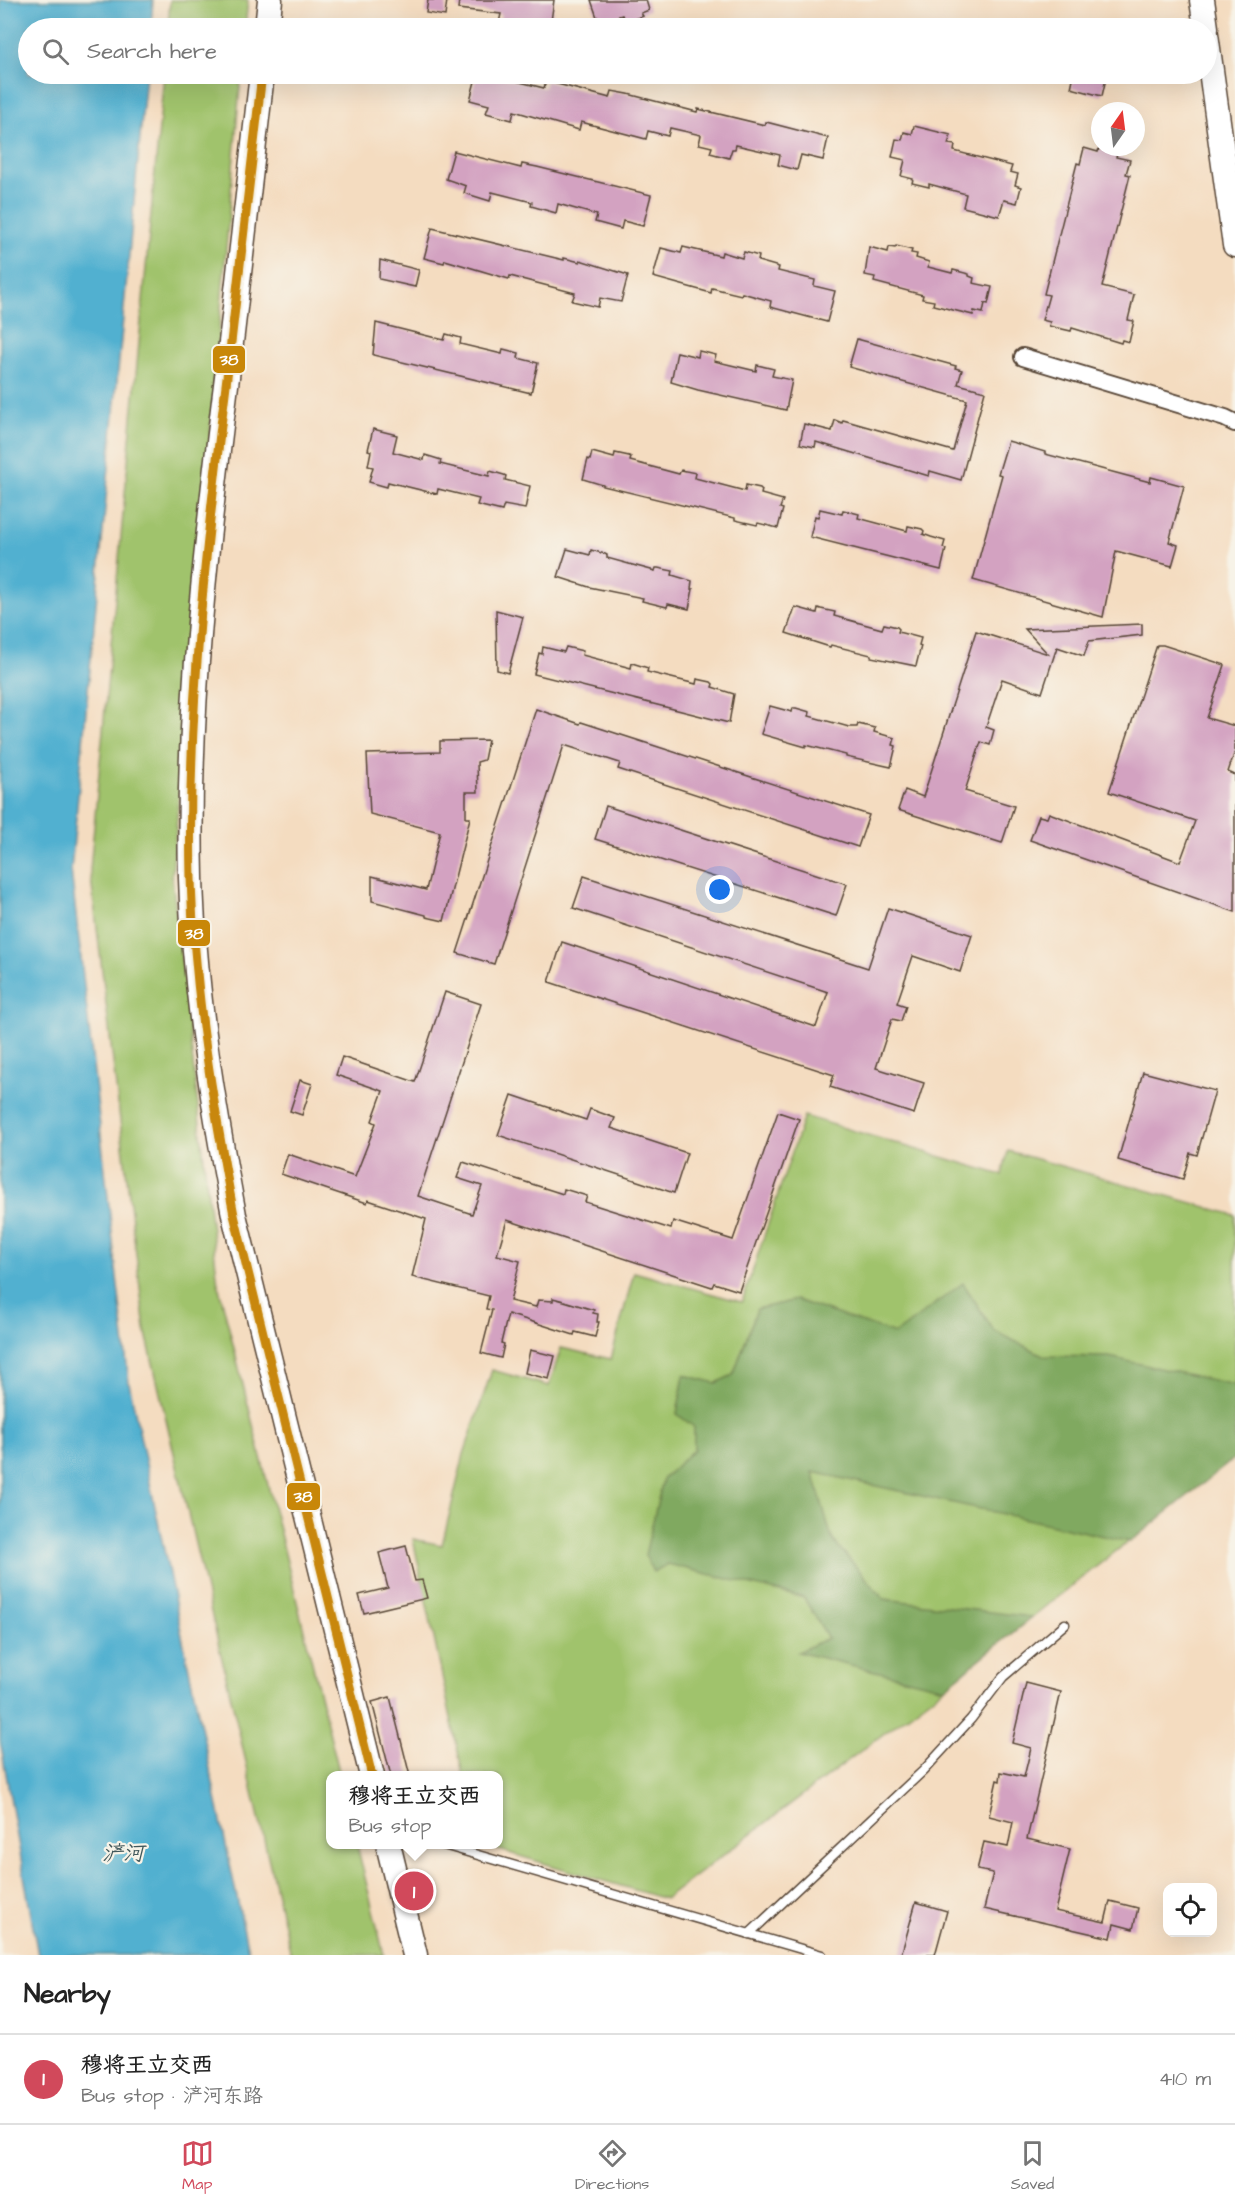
<!DOCTYPE html>
<html lang="en">
<head>
<meta charset="utf-8">
<style>
  :root { --surface:#fff; --page:#f6f6f6; --text:#222; --muted:#767676; --line:#e0e0e0; --accent:#d1495b }
  body { margin:0; font-family:"Architects Daughter","LXGW WenKai TC",sans-serif; background:var(--page); color:var(--text) }
  .controls { position:absolute; right:18px; bottom:18px; display:grid; overflow:hidden; border-radius:12px; box-shadow:0 6px 24px #0002 }
  .controls button { width:54px; height:54px; display:grid; place-items:center; padding:0; border:0; border-bottom:2px solid var(--line); background:var(--surface); color:var(--text); font:30px sans-serif }
  .compass { position:absolute; left:1091px; top:102px; width:54px; height:54px; border-radius:50%; background:var(--surface); box-shadow:0 6px 24px #0002; rotate:14deg }
  .you { position:absolute; left:720px; top:890px; width:21px; height:21px; margin:-15px; border:4px solid #fff; border-radius:50%; background:#1a73e8; box-shadow:0 0 0 9px #1a73e833 }
  .badge { display:grid; place-items:center; width:39px; height:39px; border-radius:50%; background:var(--accent); color:#fff; font-size:20px; font-weight:700 }
  .pin { position:absolute; translate:-50% -50%; border:3px solid #fff; box-shadow:0 2px 6px #0006 }
  .popup { position:absolute; left:326px; top:1771px; width:177px; height:78px; box-sizing:border-box; display:grid; place-content:center; border-radius:12px; background:var(--surface); filter:drop-shadow(0 2px 4px #0005); font-size:20px; white-space:nowrap; color:var(--muted) }
  .popup b { font-size:22px; color:var(--text) }
  .popup::after { content:''; position:absolute; left:50%; top:100%; margin-left:-12px; border:12px solid transparent; border-top-color:var(--surface) }
  .list { margin:0; padding:0; list-style:none }
  h2 { display:flex; justify-content:space-between; align-items:center; height:78px; margin:0; padding:0 24px; font-size:26px }
  h2 small { font-size:20px; font-weight:400; color:var(--muted) }
  .list li { display:grid; grid-template-columns:39px 1fr auto; gap:18px; align-items:center; box-sizing:border-box; height:90px; padding:0 24px; border-top:2px solid var(--line) }
  .list b { display:block; font-size:22px; white-space:nowrap }
  .list p { margin:0; font-size:20px; white-space:nowrap; color:var(--muted) }
  .list em { font-size:20px; font-style:normal; color:var(--muted) }
  .icon { flex:none; width:33px; height:33px; fill:none; stroke:currentColor; stroke-width:2; stroke-linecap:round; stroke-linejoin:round }
  .map { position:relative; flex:none; width:1235px; height:1955px; overflow:hidden }
  .search { position:absolute; background:var(--surface); box-shadow:0 6px 24px #0002; left:18px; right:18px; top:18px; height:66px; display:flex; align-items:center; gap:15px; box-sizing:border-box; padding:0 21px; border-radius:33px; color:var(--muted); font-size:22px }
  .sheet { height:168px; background:var(--surface) }
  nav { display:flex; justify-content:space-around; align-items:center; box-sizing:border-box; height:84px; border-top:2px solid var(--line); background:var(--surface); font-size:16px; color:var(--muted) }
  nav a { display:grid; justify-items:center; gap:3px }
  nav .on { color:var(--accent) }
  .map>svg:first-child { display:block }
  .green { fill:#a0c36c; stroke:#6e7645; stroke-width:1.5 }
  .forest { fill:#80a960; stroke:#5e6a3f; stroke-width:1.5 }
  .water { fill:#51b0d0; stroke:#466d77; stroke-width:1.5 }
  .building { fill:#d3a2c1 }
  .lines { fill:none; stroke-linecap:round; stroke-linejoin:round }
  .lane-casing { stroke:#574536; stroke-width:11 }
  .street-casing { stroke:#574536; stroke-width:20 }
  .secondary-casing { stroke:#574536; stroke-width:27 }
  .lane { stroke:#fff; stroke-width:8 }
  .street { stroke:#fff; stroke-width:16 }
  .secondary { stroke:#fff; stroke-width:24 }
  .bus-1-casing { stroke:#f7f3e8; stroke-width:14 }
  .bus-1 { stroke:#c88708; stroke-width:9 }
  .labels { text-anchor:middle; stroke-width:4.5; stroke-linejoin:round; paint-order:stroke }
  .water-label { font-size:21px; font-style:italic; fill:#43595c; stroke:#f7f3e8 }
  .line-badge { stroke:#f7f3e8; stroke-width:2 }
  .badge-label { font-size:16px; text-anchor:middle; font-weight:bold; fill:#fff }
</style>
</head>
<body>
<div class="map">
<svg width="1235" height="1955" viewBox="0 0 1235 1955">
  <rect width="100%" height="100%" fill="#f7f3e8"/>
  <filter id="ink" filterUnits="userSpaceOnUse"><feTurbulence type="fractalNoise" baseFrequency=".0167" numOctaves="2"/><feDisplacementMap in="SourceGraphic" scale="12" xChannelSelector="R" yChannelSelector="G"/><feConvolveMatrix kernelMatrix="1 2 1 2 8 2 1 2 1" color-interpolation-filters="sRGB"/></filter>
  <filter id="wash" filterUnits="userSpaceOnUse"><feTurbulence type="fractalNoise" baseFrequency=".008" numOctaves="4" result="noise"/><feDisplacementMap in="SourceGraphic" scale="24" xChannelSelector="R" yChannelSelector="G"/><feGaussianBlur stdDeviation="1.35" result="paint"/><feColorMatrix in="noise" values="0 0 0 0 0 0 0 0 0 0 0 0 0 0 0 0 0 1.4 0 .05"/><feComposite in="paint" operator="in"/></filter>
  <g filter="url(#wash)">
    <rect width="100%" height="100%" fill="#f4dcc0"/>
    <g class="green">
      <path d="M 170,0 L 248,0 L 245,28 L 168,28 Z"/>
      <path d="M 164,74 L 241,74 L 172,877 L 218,1284 L 340,1775 L 330,1776 L 330,1844 L 357,1845 L 384,1955 L 291,1955 L 145,1329 L 90,870 Z"/>
      <path d="M 804,1116 L 1002,1175 L 1008,1151 L 1235,1215 L 1235,1458 L 1032,1617 L 944,1688 L 665,1899 L 482,1845 L 498,1844 L 498,1776 L 463,1775 L 413,1539 L 442,1545 L 464,1454 L 492,1370 L 549,1386 L 561,1348 L 611,1359 L 634,1272 L 742,1302 Z"/>
    </g>
    <path class="forest" d="M 963,1283 L 994,1331 L 1045,1356 L 1109,1357 L 1235,1385 L 1235,1458 L 1130,1542 L 813,1472 L 832,1539 L 884,1599 L 1032,1617 L 944,1688 L 798,1652 L 828,1638 L 804,1598 L 668,1564 L 653,1572 L 645,1555 L 663,1479 L 694,1449 L 694,1427 L 677,1414 L 684,1375 L 716,1383 L 733,1375 L 757,1309 L 796,1300 L 895,1334 Z"/>
    <path class="water" d="M 0,0 L 153,0 L 151,28 L 28,28 L 28,74 L 146,74 L 71,870 L 129,1383 L 249,1955 L 38,1955 L 0,1740 Z"/>
    <g id="blocks">
      <g class="building">
        <path d="M 428,0 L 447,0 L 445,16 L 426,13 Z"/>
        <path d="M 459,0 L 554,0 L 551,21 L 528,20 L 527,22 L 519,21 L 518,26 L 499,23 L 501,14 L 458,9 Z"/>
        <path d="M 591,0 L 646,0 L 649,10 L 641,13 L 643,16 L 625,22 L 622,15 L 599,23 Z"/>
        <path d="M 477,74 L 488,74 L 544,88 L 546,81 L 610,98 L 612,91 L 628,94 L 697,112 L 698,109 L 765,125 L 766,122 L 828,138 L 823,160 L 801,155 L 797,170 L 778,165 L 780,155 L 736,145 L 735,149 L 732,149 L 729,158 L 710,153 L 712,147 L 699,144 L 701,135 L 670,128 L 668,136 L 648,131 L 646,139 L 581,122 L 579,130 L 514,111 L 512,120 L 486,113 L 489,105 L 470,100 Z"/>
        <path d="M 1074,74 L 1107,74 L 1102,96 L 1071,88 Z"/>
        <path d="M 914,126 L 951,135 L 948,144 L 955,145 L 954,151 L 1012,166 L 1010,172 L 1018,174 L 1015,185 L 1021,187 L 1017,203 L 1004,200 L 999,216 L 963,207 L 966,194 L 929,184 L 929,187 L 912,183 L 913,179 L 901,176 L 905,160 L 892,157 L 896,139 L 902,140 L 904,132 L 912,134 Z"/>
        <path d="M 1084,148 L 1098,152 L 1099,148 L 1117,153 L 1116,157 L 1130,160 L 1126,174 L 1130,175 L 1102,287 L 1134,295 L 1128,320 L 1134,321 L 1129,342 L 1122,340 L 1121,343 L 1072,328 L 1071,331 L 1049,326 L 1050,322 L 1042,320 L 1049,295 L 1044,294 L 1077,163 L 1080,164 Z"/>
        <path d="M 454,151 L 521,168 L 522,164 L 537,167 L 651,195 L 643,226 L 623,221 L 621,229 L 595,222 L 597,215 L 558,204 L 556,213 L 531,206 L 532,202 L 492,192 L 490,201 L 464,193 L 466,186 L 446,179 Z"/>
        <path d="M 432,228 L 564,260 L 564,258 L 580,262 L 580,260 L 628,275 L 621,302 L 600,298 L 598,307 L 572,301 L 575,293 L 510,276 L 509,279 L 445,260 L 444,263 L 424,258 Z"/>
        <path d="M 896,246 L 912,250 L 911,253 L 917,254 L 916,258 L 929,262 L 928,267 L 952,273 L 953,270 L 969,274 L 969,276 L 974,278 L 973,283 L 992,287 L 988,304 L 985,303 L 983,313 L 974,311 L 973,315 L 933,305 L 934,301 L 922,299 L 923,295 L 874,282 L 875,277 L 865,275 L 869,247 L 888,252 L 889,247 L 895,248 Z"/>
        <path d="M 683,247 L 721,256 L 722,252 L 742,258 L 744,252 L 759,256 L 758,261 L 779,267 L 778,271 L 815,280 L 814,286 L 835,291 L 827,322 L 770,307 L 771,301 L 742,293 L 741,295 L 712,288 L 711,293 L 653,277 L 661,248 L 681,253 Z"/>
        <path d="M 380,260 L 419,270 L 415,287 L 379,279 Z"/>
        <path d="M 376,323 L 444,340 L 446,334 L 461,338 L 460,344 L 502,354 L 503,349 L 519,353 L 518,358 L 538,363 L 531,393 L 373,355 Z"/>
        <path d="M 857,339 L 956,366 L 955,368 L 962,370 L 958,384 L 985,391 L 961,480 L 930,471 L 929,476 L 816,442 L 815,447 L 800,444 L 804,424 L 832,431 L 835,420 L 842,423 L 843,420 L 953,451 L 967,400 L 849,367 Z"/>
        <path d="M 699,351 L 716,355 L 714,361 L 756,371 L 757,365 L 774,369 L 772,376 L 792,380 L 786,410 L 698,390 L 671,382 L 677,352 L 698,357 Z"/>
        <path d="M 373,429 L 397,435 L 393,452 L 424,460 L 425,455 L 438,459 L 441,460 L 440,464 L 489,476 L 490,471 L 504,475 L 506,476 L 505,480 L 530,486 L 525,509 L 504,505 L 502,511 L 477,505 L 479,499 L 438,489 L 437,494 L 388,482 L 387,487 L 369,482 L 373,467 L 368,466 L 371,451 L 368,450 Z"/>
        <path d="M 1008,441 L 1045,452 L 1045,454 L 1150,482 L 1151,477 L 1184,486 L 1169,542 L 1178,545 L 1172,566 L 1116,551 L 1103,617 L 973,580 L 1002,475 L 998,474 Z"/>
        <path d="M 592,452 L 614,458 L 615,453 L 629,456 L 631,457 L 630,461 L 679,474 L 681,470 L 696,473 L 695,478 L 745,491 L 746,485 L 760,488 L 762,490 L 761,494 L 783,500 L 780,508 L 783,509 L 778,528 L 758,523 L 757,525 L 735,520 L 735,518 L 603,486 L 603,485 L 583,479 L 588,459 L 590,460 Z"/>
        <path d="M 820,509 L 842,514 L 843,510 L 859,514 L 858,518 L 907,531 L 908,526 L 922,529 L 924,531 L 923,534 L 931,537 L 945,541 L 943,548 L 946,549 L 941,570 L 810,537 L 815,516 L 818,517 Z"/>
        <path d="M 567,549 L 590,555 L 591,550 L 605,554 L 607,555 L 607,558 L 629,564 L 655,571 L 656,568 L 658,568 L 673,571 L 672,575 L 692,581 L 691,589 L 693,589 L 689,609 L 668,604 L 667,607 L 642,601 L 643,598 L 589,587 L 558,577 Z"/>
        <path d="M 795,607 L 817,613 L 818,608 L 821,609 L 835,612 L 834,616 L 882,629 L 884,624 L 897,627 L 899,629 L 898,632 L 921,638 L 919,645 L 921,646 L 916,666 L 871,657 L 871,655 L 831,645 L 830,647 L 786,633 Z"/>
        <path d="M 496,610 L 523,617 L 508,673 L 497,670 Z"/>
        <path d="M 1142,624 L 1142,635 L 1089,641 L 1084,656 L 1057,647 L 1042,693 L 1002,679 L 986,727 L 994,730 L 990,745 L 981,742 L 965,791 L 1014,806 L 1002,843 L 898,810 L 905,790 L 923,797 L 976,631 L 1048,654 L 1025,629 Z"/>
        <path d="M 1157,645 L 1163,645 L 1225,665 L 1207,718 L 1235,726 L 1235,751 L 1228,772 L 1235,775 L 1235,912 L 1030,840 L 1039,816 L 1047,818 L 1049,813 L 1180,862 L 1195,821 L 1109,792 Z"/>
        <path d="M 543,647 L 564,652 L 566,647 L 583,651 L 582,655 L 631,668 L 632,663 L 648,668 L 647,672 L 696,684 L 697,679 L 711,682 L 713,684 L 712,687 L 734,694 L 729,723 L 534,674 L 539,653 L 542,654 Z"/>
        <path d="M 770,706 L 792,712 L 793,708 L 796,708 L 810,712 L 809,716 L 849,727 L 857,727 L 858,724 L 875,728 L 874,732 L 895,738 L 893,745 L 896,746 L 891,767 L 846,757 L 846,755 L 806,745 L 806,747 L 761,734 Z"/>
        <path d="M 536,709 L 580,724 L 581,722 L 869,815 L 858,847 L 618,769 L 620,763 L 564,745 L 494,964 L 457,953 Z"/>
        <path d="M 488,740 L 484,760 L 477,762 L 478,792 L 466,792 L 466,818 L 470,818 L 444,921 L 426,917 L 426,915 L 372,901 L 372,876 L 426,890 L 440,832 L 370,814 L 367,754 L 440,752 L 440,741 Z"/>
        <path d="M 606,806 L 847,884 L 836,916 L 595,839 Z"/>
        <path d="M 584,876 L 868,968 L 888,908 L 972,935 L 960,972 L 913,956 L 897,1003 L 906,1006 L 901,1021 L 892,1019 L 876,1068 L 924,1083 L 914,1114 L 830,1087 L 834,1075 L 549,982 L 562,942 L 816,1027 L 828,992 L 573,908 Z"/>
        <path d="M 445,992 L 481,1004 L 418,1196 L 472,1214 L 482,1186 L 457,1178 L 463,1162 L 563,1194 L 564,1189 L 587,1196 L 585,1202 L 671,1229 L 673,1221 L 733,1240 L 778,1112 L 799,1119 L 739,1291 L 714,1283 L 712,1287 L 507,1220 L 497,1255 L 520,1261 L 510,1301 L 536,1307 L 538,1300 L 553,1301 L 553,1298 L 564,1301 L 594,1310 L 593,1313 L 598,1314 L 597,1322 L 599,1322 L 595,1337 L 575,1332 L 574,1335 L 508,1314 L 501,1343 L 504,1344 L 501,1358 L 481,1353 L 492,1310 L 486,1309 L 489,1296 L 412,1277 L 426,1219 L 368,1200 L 367,1203 L 281,1174 L 288,1154 L 355,1177 L 376,1123 L 372,1121 L 383,1091 L 336,1075 L 342,1057 L 415,1082 Z"/>
        <path d="M 1143,1072 L 1215,1091 L 1197,1155 L 1190,1153 L 1183,1179 L 1118,1160 Z"/>
        <path d="M 300,1080 L 312,1084 L 302,1115 L 290,1111 Z"/>
        <path d="M 512,1095 L 586,1120 L 590,1109 L 615,1118 L 611,1128 L 687,1153 L 674,1193 L 498,1135 Z"/>
        <path d="M 530,1350 L 555,1356 L 549,1379 L 525,1373 Z"/>
        <path d="M 406,1546 L 415,1581 L 422,1580 L 427,1598 L 364,1613 L 359,1595 L 388,1588 L 379,1553 Z"/>
        <path d="M 1026,1683 L 1061,1692 L 1027,1839 L 1070,1849 L 1055,1911 L 1105,1922 L 1110,1901 L 1138,1908 L 1133,1929 L 1114,1924 L 1111,1938 L 984,1909 L 993,1873 L 977,1870 L 984,1842 L 1008,1847 L 1013,1822 L 989,1816 L 997,1780 L 1000,1781 L 1001,1772 L 1024,1777 L 1031,1748 L 1012,1743 Z"/>
        <path d="M 390,1697 L 410,1776 L 391,1776 L 372,1702 Z"/>
        <path d="M 916,1902 L 947,1911 L 935,1955 L 901,1955 Z"/>
      </g>
    </g>
  </g>
  <g filter="url(#ink)">
    <use href="#blocks" fill-opacity="0" stroke="#574536" stroke-width="1.5"/>
    <g class="lines">
      <defs>
        <g id="lane">
          <path d="M 440,1844 L 822,1955"/>
          <path d="M 749,1934 L 923,1771 L 971,1719 L 1003,1677 L 1065,1624"/>
        </g>
        <path id="street" d="M 1023,357 L 1225,418 L 1235,423"/>
        <g id="secondary">
          <path d="M 1202,0 L 1206,28"/>
          <path d="M 267,28 L 270,0"/>
          <path d="M 1206,34 L 1235,245"/>
          <path d="M 262,74 C 250,175 239,276 227,377 C 206,544 187,710 191,878 C 194,991 213,1104 234,1215 L 372,1776"/>
          <path d="M 388,1844 L 415,1955"/>
        </g>
      </defs>
      <use href="#lane" class="lane-casing"/>
      <use href="#street" class="street-casing"/>
      <use href="#secondary" class="secondary-casing"/>
      <use href="#lane" class="lane"/>
      <use href="#street" class="street"/>
      <use href="#secondary" class="secondary"/>
      <defs>
        <path id="bus-1" d="M 262,74 C 250,175 239,276 227,377 C 206,544 187,710 191,878 C 194,991 213,1104 234,1215 L 372,1776"/>
      </defs>
      <use href="#bus-1" class="bus-1-casing"/>
      <use href="#bus-1" class="bus-1"/>
    </g>
  </g>
  <g class="labels">
    <g class="water-label">
      <text x="123" y="1860">浐河</text>
    </g>
  </g>
  <g class="line-badge">
    <rect x="212" y="345" width="34" height="29" rx="6" fill="#c88708"/>
    <rect x="177" y="919" width="34" height="28" rx="6" fill="#c88708"/>
    <rect x="286" y="1482" width="35" height="29" rx="6" fill="#c88708"/>
  </g>
  <g class="badge-label">
    <text x="229" y="365">38</text>
    <text x="194" y="939">38</text>
    <text x="303" y="1502">38</text>
  </g>
</svg>
<div class="controls">
<button><svg class="icon" aria-label="locate" viewBox="0 0 24 24"><circle cx="12" cy="12" r="6"/><path d="M12 2v4M12 18v4M2 12h4M18 12h4"/></svg></button>
</div>
<svg class="compass" viewBox="-18 -18 36 36"><path d="M0-13l5 13h-10z" fill="#e53935"/><path d="M0 13l5-13h-10z" fill="#767676"/></svg>
<div class="you"></div>
<div class="pin badge" style="left:414px;top:1891px">1</div>
<div class="popup"><b>穆将王立交西</b>Bus stop</div>
<div class="search"><svg class="icon" aria-label="search" viewBox="0 0 24 24"><circle cx="10" cy="10" r="6"/><path d="M15 15l6 6"/></svg>Search here</div>
</div>
<section class="sheet">
<h2>Nearby<small></small></h2>
<ul class="list">
<li><span class="badge">1</span><div><b>穆将王立交西</b><p>Bus stop · 浐河东路</p></div><em>410 m</em></li>
</ul>
</section>
<nav>
<a class="on"><svg class="icon" aria-label="map" viewBox="0 0 24 24"><path d="M3 6l6-2 6 2 6-2v14l-6 2-6-2-6 2zM9 4v14M15 6v14"/></svg>Map</a>
<a><svg class="icon" aria-label="directions" viewBox="0 0 24 24"><path d="M12 3l9 9-9 9-9-9zM9 14v-3h6M13 9l2 2-2 2"/></svg>Directions</a>
<a><svg class="icon" aria-label="saved" viewBox="0 0 24 24"><path d="M7 4h10v16l-5-4-5 4z"/></svg>Saved</a>
</nav>
</body>
</html>
